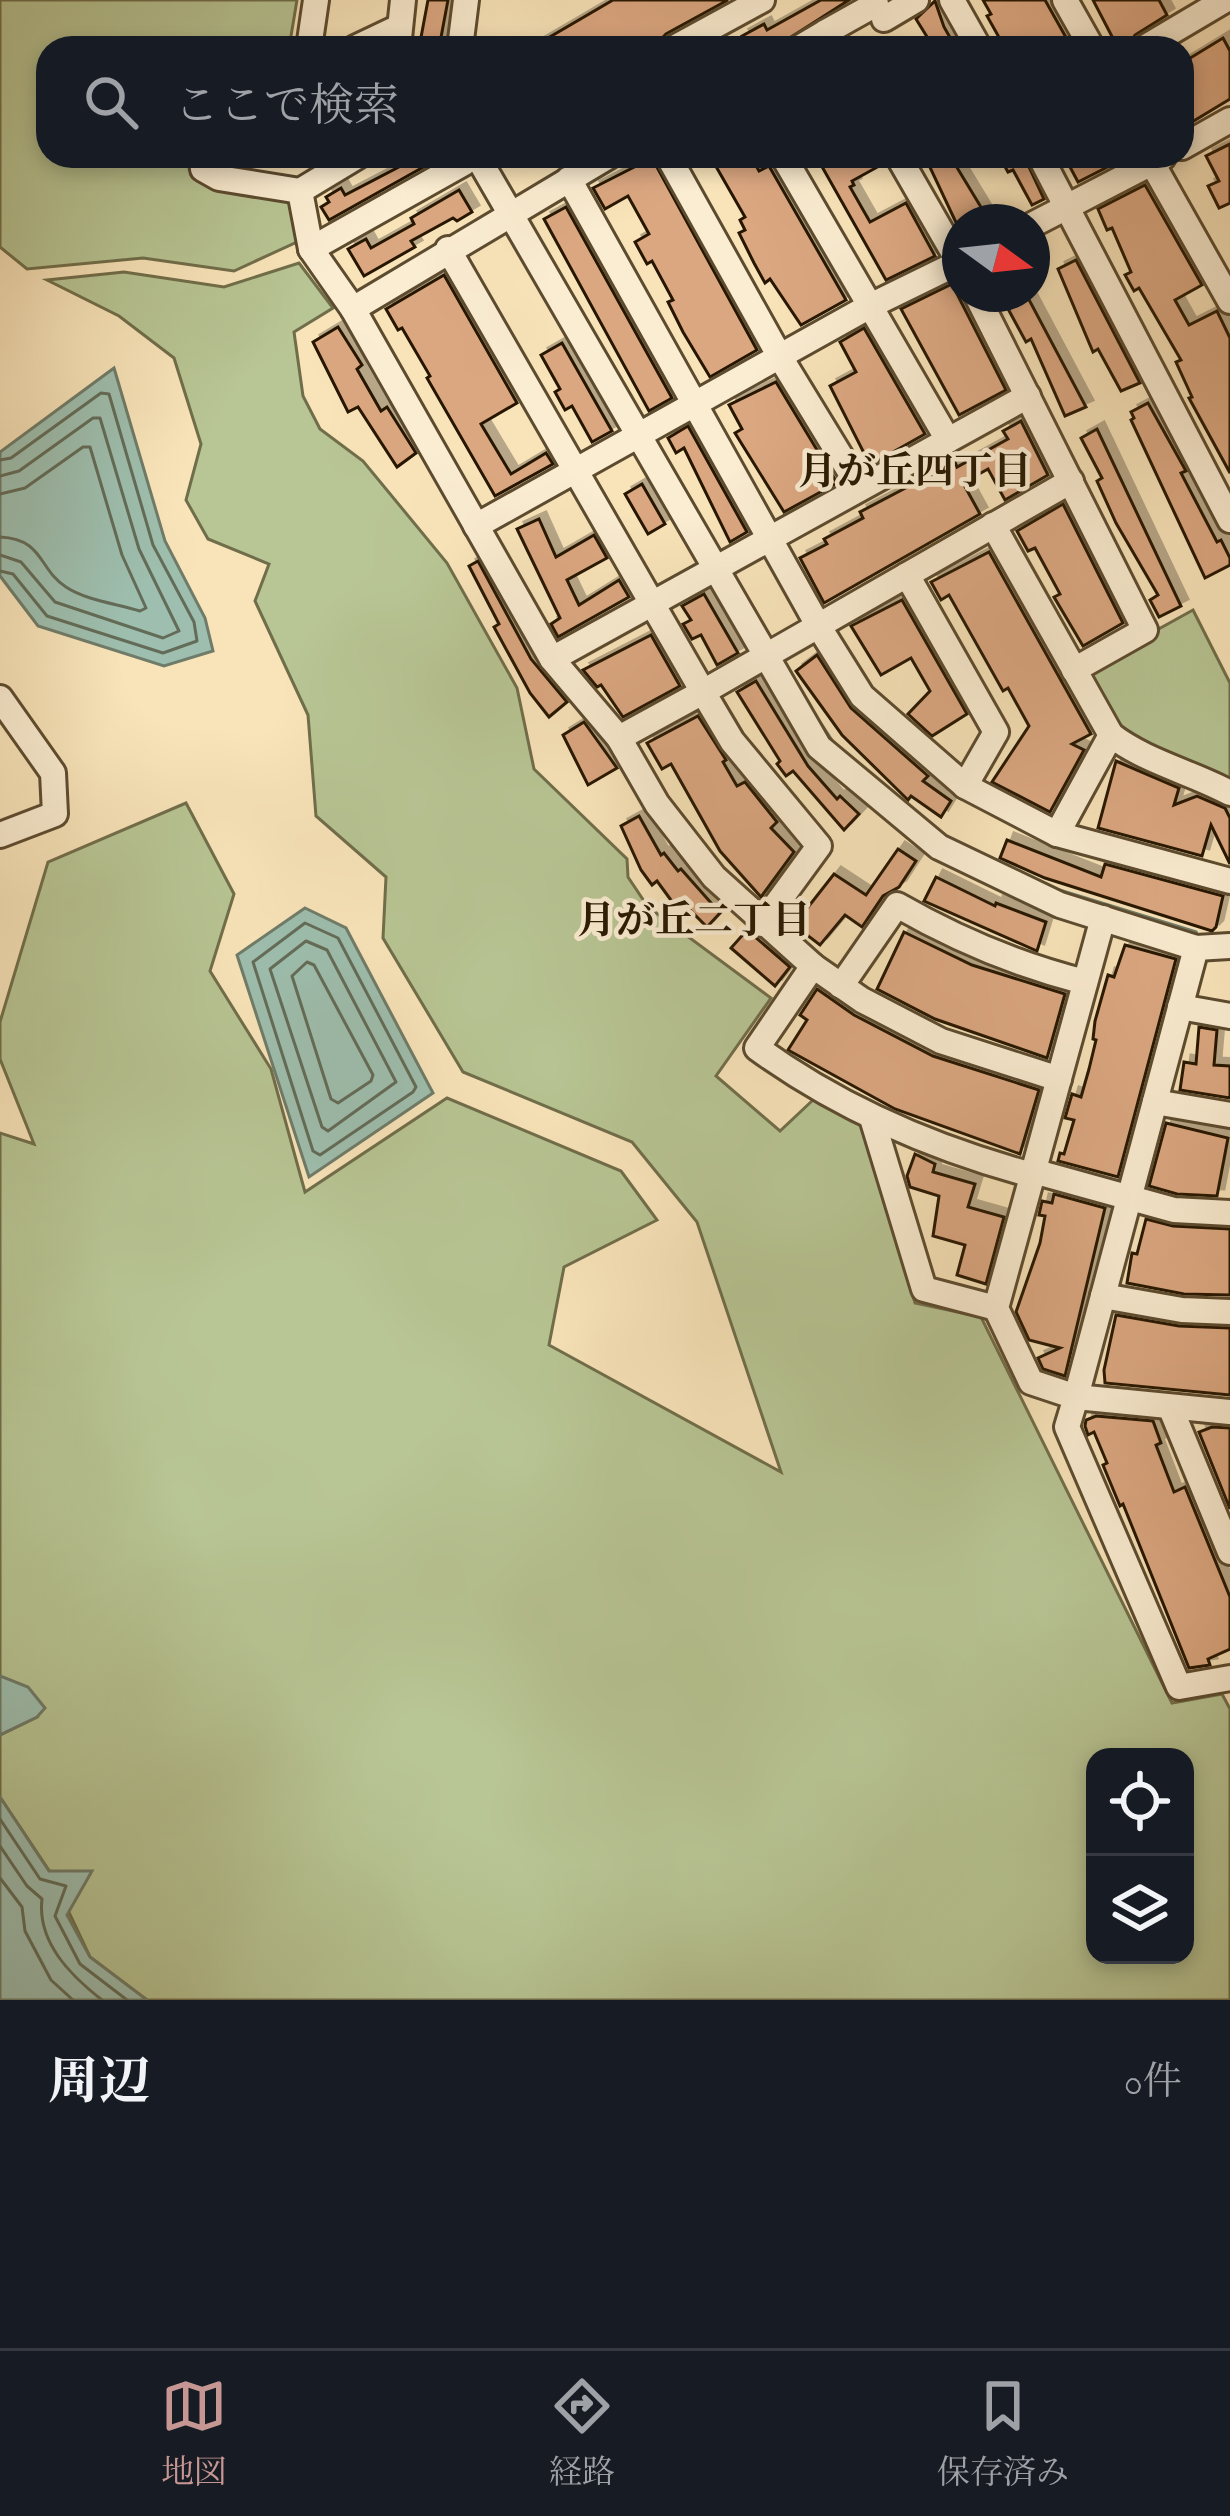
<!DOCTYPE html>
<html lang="ja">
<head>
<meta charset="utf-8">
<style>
  :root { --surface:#171b24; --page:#242831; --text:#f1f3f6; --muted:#9ea1a6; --line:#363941; --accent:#c59692 }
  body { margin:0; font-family:"IM FELL English","Noto Serif JP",serif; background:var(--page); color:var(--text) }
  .controls { position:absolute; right:36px; bottom:36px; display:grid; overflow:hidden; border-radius:24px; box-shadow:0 6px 18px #0003 }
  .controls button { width:108px; height:108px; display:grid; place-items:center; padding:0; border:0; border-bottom:3px solid var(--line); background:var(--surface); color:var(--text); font:60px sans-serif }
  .compass { position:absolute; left:942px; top:204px; width:108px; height:108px; border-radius:50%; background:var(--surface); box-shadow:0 6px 18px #0003; rotate:105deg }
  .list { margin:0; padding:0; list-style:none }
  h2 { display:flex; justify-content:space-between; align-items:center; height:156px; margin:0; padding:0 48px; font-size:51px }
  h2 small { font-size:39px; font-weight:400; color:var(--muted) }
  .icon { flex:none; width:66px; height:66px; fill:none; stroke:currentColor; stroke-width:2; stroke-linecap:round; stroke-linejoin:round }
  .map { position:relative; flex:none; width:1230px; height:2000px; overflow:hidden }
  .search { position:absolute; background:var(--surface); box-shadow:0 6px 18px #0003; left:36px; right:36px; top:36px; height:132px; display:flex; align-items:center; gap:30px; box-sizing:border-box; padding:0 42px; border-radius:36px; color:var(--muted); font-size:45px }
  .sheet { height:348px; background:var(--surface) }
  nav { display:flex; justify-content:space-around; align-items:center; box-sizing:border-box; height:168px; border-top:3px solid var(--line); background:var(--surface); font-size:33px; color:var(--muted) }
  nav a { display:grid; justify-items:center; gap:6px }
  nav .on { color:var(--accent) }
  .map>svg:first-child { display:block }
  .green { fill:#b8c594; stroke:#706e4a; stroke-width:3; fill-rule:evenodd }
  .water { fill:#9ebfaf; stroke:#6f7c69; stroke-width:3 }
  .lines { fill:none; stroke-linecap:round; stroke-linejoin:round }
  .shore { stroke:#636c58; stroke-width:3 }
  .stream { stroke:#6f7c69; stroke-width:6 }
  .building { fill:#dba781; stroke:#281801; stroke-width:3; filter:url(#shadow) }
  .minor-casing { stroke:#5c4b2f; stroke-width:30 }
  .minor { stroke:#fbedd2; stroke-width:24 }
  .labels { text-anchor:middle; stroke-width:9; stroke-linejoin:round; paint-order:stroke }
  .neighbourhood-label { font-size:39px; font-weight:bold; fill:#281801; stroke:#fbedd2 }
</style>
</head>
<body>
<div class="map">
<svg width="1230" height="2000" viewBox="0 0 1230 2000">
  <defs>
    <filter id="shadow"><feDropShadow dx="7" dy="-7" stdDeviation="0" flood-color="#0004"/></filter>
  </defs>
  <rect width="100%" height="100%" fill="#f9e4ba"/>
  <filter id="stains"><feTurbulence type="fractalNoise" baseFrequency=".00167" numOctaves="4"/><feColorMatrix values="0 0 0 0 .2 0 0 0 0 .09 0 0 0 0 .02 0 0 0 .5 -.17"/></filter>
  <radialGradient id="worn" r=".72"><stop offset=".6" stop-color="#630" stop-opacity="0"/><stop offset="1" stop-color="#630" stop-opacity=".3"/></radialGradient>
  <g class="green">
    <path d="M 0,0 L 297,0 L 289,48 L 48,48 L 48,156 L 193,156 L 294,200 L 299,241 L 234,271 L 143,258 L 27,269 L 0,247 Z"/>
    <path d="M 299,263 L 333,308 L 294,332 L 303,396 L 320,429 L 363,461 L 447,563 L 517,688 L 534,769 L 627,859 L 628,877 L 648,907 L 771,998 L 716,1076 L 780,1131 L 813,1100 L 862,1123 L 915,1303 L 981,1317 L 1172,1703 L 1222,1694 L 1230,1709 L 1230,2000 L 147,2000 L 90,1957 L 50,1872 L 0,1797 L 0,1735 L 37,1717 L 0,1676 L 0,1133 L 34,1144 L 0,1059 L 0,1022 L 48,862 L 186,803 L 234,894 L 210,971 L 271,1069 L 305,1192 L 447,1098 L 621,1171 L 657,1220 L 564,1267 L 549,1345 L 781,1472 L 697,1222 L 632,1142 L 463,1072 L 383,938 L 386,877 L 316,816 L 308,715 L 255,601 L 269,564 L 208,539 L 186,500 L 201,444 L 174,358 L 119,316 L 47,280 L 124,272 L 224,287 ZM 1095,1757 L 1185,1757 L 1185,1955 L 1095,1955 Z"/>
    <path d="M 1193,610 L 1230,683 L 1230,793 L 1116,729 L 1087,682 L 1090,667 Z"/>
  </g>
  <g class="water">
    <path d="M 114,368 L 165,541 L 205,618 L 213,651 L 164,666 L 38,626 L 0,576 L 0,452 Z"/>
    <path d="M 305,908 L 346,928 L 433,1093 L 309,1177 L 237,955 Z"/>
    <path d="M 0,1676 L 28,1687 L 45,1708 L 37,1717 L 0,1735 Z"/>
    <path d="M 0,1797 L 49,1871 L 92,1871 L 67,1915 L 90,1957 L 147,2000 L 0,2000 Z"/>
  </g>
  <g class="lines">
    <g class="shore">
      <path d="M 0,460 L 11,458 L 101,393 L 109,394 L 153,545 L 194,622 L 197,641 L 163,653 L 47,616 L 13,574 L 0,571"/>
      <path d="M 0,476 L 19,471 L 93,418 L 100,418 L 139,549 L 179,631 L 163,638 L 55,602 L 21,562 L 0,555"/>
      <path d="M 0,494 L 25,488 L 83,447 L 90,447 L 122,555 L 146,608 L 140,611 C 118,604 85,600 66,587 C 38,569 44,539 0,537"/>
      <path d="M 305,923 L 338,938 L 416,1087 L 413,1092 L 320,1155 L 313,1151 L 253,962 Z"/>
      <path d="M 306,941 L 327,950 L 396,1082 L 328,1131 L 322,1127 L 270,969 Z"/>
      <path d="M 307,962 L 314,965 L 373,1075 L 371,1081 L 338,1103 L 331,1099 L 292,976 Z"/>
      <path d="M 0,1819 L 40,1879 L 66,1886 L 55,1916 L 80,1964 L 127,2000"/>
      <path d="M 0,1846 L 27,1886 L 42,1899 C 37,1942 70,1975 102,2000"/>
      <path d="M 0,1878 L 22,1907 L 25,1931 L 51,1980 L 73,2000"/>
    </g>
    <g class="stream">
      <path d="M 816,719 L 832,743"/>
      <path d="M 1055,890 L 1195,933"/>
    </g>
  </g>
  <g class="building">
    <path d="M 428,0 L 448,0 L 439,48 L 419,48 Z"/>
    <path d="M 613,0 L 728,0 L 666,34 L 653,48 L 531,48 Z"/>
    <path d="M 821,0 L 849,0 L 774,48 L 749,48 L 742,36 L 764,24 L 767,30 Z"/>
    <path d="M 983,0 L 1045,0 L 1068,41 L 1055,48 L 1005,48 L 987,16 L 991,14 Z"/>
    <path d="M 1093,0 L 1159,0 L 1167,15 L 1135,35 L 1128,46 L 1118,48 Z"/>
    <path d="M 935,1 L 944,27 L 956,48 L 934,48 L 916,19 Z"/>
    <path d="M 1223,38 L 1230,51 L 1230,99 L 1182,128 L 1182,63 Z"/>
    <path d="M 1230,144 L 1230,203 L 1219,208 L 1208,186 L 1219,181 L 1206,156 Z"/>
    <path d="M 420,156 L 443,156 L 329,220 L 321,207 L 329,202 L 326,197 L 341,188 L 345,195 Z"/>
    <path d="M 710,156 L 751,156 L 759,171 L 769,166 L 846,300 L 801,325 L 770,279 L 765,283 L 754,263 L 739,233 L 745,230 L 740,220 L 745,217 Z"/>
    <path d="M 816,156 L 876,156 L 881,165 L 852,181 L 854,185 L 850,187 L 870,222 L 906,203 L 935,256 L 886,280 Z"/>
    <path d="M 937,156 L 950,156 L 990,222 L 960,222 L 960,231 L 927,161 Z"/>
    <path d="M 999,156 L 1024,156 L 1044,199 L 1032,205 L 1013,170 L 1008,172 Z"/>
    <path d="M 1085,156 L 1129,156 L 1078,182 L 1069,165 Z"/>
    <path d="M 652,158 L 757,350 L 710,377 L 683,332 L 668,302 L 673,300 L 652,261 L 647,264 L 635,242 L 649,234 L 628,196 L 605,209 L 593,188 Z"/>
    <path d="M 1145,185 L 1202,285 L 1175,300 L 1189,325 L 1217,311 L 1230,338 L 1230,473 L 1189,398 L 1192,397 L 1176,362 L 1181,360 L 1139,288 L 1134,291 L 1125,275 L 1131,272 L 1112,228 L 1107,230 L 1098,209 Z"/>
    <path d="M 459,190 L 472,212 L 457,221 L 453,218 L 411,241 L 415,247 L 364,276 L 348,249 L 366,239 L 371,248 L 414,224 L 411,218 Z"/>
    <path d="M 566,207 L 672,398 L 649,411 L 544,219 Z"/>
    <path d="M 1076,260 L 1140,383 L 1121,391 L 1098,349 L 1093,352 L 1058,269 Z"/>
    <path d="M 444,275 L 517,403 L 481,424 L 511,474 L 546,453 L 553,464 L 495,496 L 427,378 L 430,376 L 402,328 L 398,330 L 386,309 Z"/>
    <path d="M 952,284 L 1006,390 L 959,415 L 901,309 Z"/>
    <path d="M 1000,294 L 1026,294 L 1086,407 L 1065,416 L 1031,339 L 1026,342 Z"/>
    <path d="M 338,327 L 362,365 L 357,369 L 381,411 L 387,407 L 416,453 L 397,467 L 358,407 L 348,412 L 313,342 Z"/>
    <path d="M 864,328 L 925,434 L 870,465 L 830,386 L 856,372 L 840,342 Z"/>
    <path d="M 562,343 L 612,431 L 592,442 L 572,406 L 565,410 L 555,392 L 560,389 L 541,355 Z"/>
    <path d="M 776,382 L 837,483 L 784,512 L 735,433 L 742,429 L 729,405 Z"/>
    <path d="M 1148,403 L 1186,471 L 1181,473 L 1217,542 L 1221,540 L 1230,558 L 1230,565 L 1205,578 L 1131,420 L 1134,418 L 1131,412 Z"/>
    <path d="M 1021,421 L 1048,475 L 1005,500 L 988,469 L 963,483 L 980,514 L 824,603 L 800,558 L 827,544 L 824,539 L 863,518 L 860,512 L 955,462 L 957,467 L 1008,439 L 1003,431 Z"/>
    <path d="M 688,426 L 747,532 L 730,542 L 684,448 L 676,453 L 668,438 Z"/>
    <path d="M 1097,429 L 1181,606 L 1159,617 L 1150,600 L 1158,595 L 1116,523 L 1097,481 L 1102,478 L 1081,438 Z"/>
    <path d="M 642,484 L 665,524 L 648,534 L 625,494 Z"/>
    <path d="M 1063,504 L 1123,623 L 1083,646 L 1054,597 L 1060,594 L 1035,548 L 1028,551 L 1017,531 Z"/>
    <path d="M 539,519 L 556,557 L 594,535 L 607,558 L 567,580 L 579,605 L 619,580 L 629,597 L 558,637 L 551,624 L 560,618 L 517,529 Z"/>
    <path d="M 989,552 L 1091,734 L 1072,744 L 1084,750 L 1050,812 L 992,782 L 1029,726 L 1008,688 L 1003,691 L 949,595 L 941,600 L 931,582 Z"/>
    <path d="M 478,561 L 531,659 L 567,702 L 549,717 L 530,693 L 494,627 L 499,624 L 469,566 Z"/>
    <path d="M 704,594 L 738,653 L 717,665 L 701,635 L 692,639 L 683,624 L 691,620 L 682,606 Z"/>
    <path d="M 902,600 L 967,714 L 932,736 L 908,714 L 930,691 L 911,658 L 881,675 L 851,626 Z"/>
    <path d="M 651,635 L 680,686 L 623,717 L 601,685 L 597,687 L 583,670 Z"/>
    <path d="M 817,655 L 851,708 L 928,776 L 923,781 L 951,801 L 941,817 L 911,796 L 908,800 L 842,735 L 796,671 Z"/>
    <path d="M 756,681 L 808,766 L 837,799 L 840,796 L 859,814 L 844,830 L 793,771 L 786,776 L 777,764 L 780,761 L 737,692 Z"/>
    <path d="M 698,716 L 726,760 L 723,762 L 737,786 L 745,782 L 777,822 L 771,828 L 794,852 L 761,897 L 720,851 L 671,764 L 662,769 L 647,743 Z"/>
    <path d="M 584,722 L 617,768 L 588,785 L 563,735 Z"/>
    <path d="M 1116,761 L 1179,788 L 1174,805 L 1197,796 L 1225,808 L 1230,818 L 1230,864 L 1211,825 L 1202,856 L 1098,828 Z"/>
    <path d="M 639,816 L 661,855 L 664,853 L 678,871 L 681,869 L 720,913 L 707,927 L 682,902 L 676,907 L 657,881 L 652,885 L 641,870 L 621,826 Z"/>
    <path d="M 1007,840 L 1101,877 L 1105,864 L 1223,896 L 1216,927 L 1212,931 L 1045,878 L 1000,858 Z"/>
    <path d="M 898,849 L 916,861 L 899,887 L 883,896 L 862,927 L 845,915 L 820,945 L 794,925 L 834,874 L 866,895 Z"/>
    <path d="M 936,877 L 995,906 L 996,903 L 1046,922 L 1037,951 L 924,901 Z"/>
    <path d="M 747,930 L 790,967 L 775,986 L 731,948 Z"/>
    <path d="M 904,932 L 972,965 L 1065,994 L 1047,1058 L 935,1019 L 877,989 Z"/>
    <path d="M 1125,945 L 1176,959 L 1118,1177 L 1058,1161 L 1060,1153 L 1064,1154 L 1074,1120 L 1065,1118 L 1072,1094 L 1081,1097 L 1089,1069 L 1096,1040 L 1093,1039 L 1095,1021 L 1108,975 L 1114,977 Z"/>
    <path d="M 817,989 L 854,1015 L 933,1056 L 1039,1090 L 1020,1154 L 895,1109 L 788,1050 L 807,1020 L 800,1015 Z"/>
    <path d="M 1199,1027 L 1217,1030 L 1214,1065 L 1230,1066 L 1230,1098 L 1180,1090 L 1184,1062 L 1196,1064 Z"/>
    <path d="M 1166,1123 L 1228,1138 L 1217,1196 L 1177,1194 L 1149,1186 Z"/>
    <path d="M 915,1154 L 935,1164 L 933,1172 L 975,1184 L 968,1207 L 1004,1217 L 986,1284 L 957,1275 L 965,1245 L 933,1236 L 939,1196 L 910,1187 L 907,1176 Z"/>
    <path d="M 1054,1194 L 1105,1208 L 1065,1376 L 1043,1369 L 1038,1358 L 1060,1348 L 1029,1340 L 1016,1312 L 1040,1243 L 1045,1216 L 1039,1215 L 1042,1201 L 1052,1203 Z"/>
    <path d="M 1146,1219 L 1173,1226 L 1230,1229 L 1230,1295 L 1184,1294 L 1127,1283 L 1132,1253 L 1137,1254 Z"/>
    <path d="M 1116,1315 L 1179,1326 L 1230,1328 L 1230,1395 L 1105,1383 L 1104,1370 Z"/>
    <path d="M 1096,1416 L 1153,1421 L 1161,1443 L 1156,1445 L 1174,1492 L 1185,1487 L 1230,1597 L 1230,1649 L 1208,1659 L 1210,1665 L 1189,1668 L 1123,1504 L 1120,1506 L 1103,1465 L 1107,1463 L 1094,1432 L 1088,1435 L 1085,1426 L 1086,1420 Z"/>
    <path d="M 1212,1427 L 1230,1428 L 1230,1509 L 1199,1432 Z"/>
  </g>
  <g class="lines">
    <defs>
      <g id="minor">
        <path d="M 952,0 L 979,48"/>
        <path d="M 1065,0 L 1092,48"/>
        <path d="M 884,19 L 916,0"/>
        <path d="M 826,32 L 876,4"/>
        <path d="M 309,48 L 316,0"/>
        <path d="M 355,48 L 397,28"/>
        <path d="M 398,48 L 403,0"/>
        <path d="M 460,48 L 466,0"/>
        <path d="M 674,48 L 762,0"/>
        <path d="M 799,48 L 826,32 L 835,48"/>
        <path d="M 1144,48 L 1225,0"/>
        <path d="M 1182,147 L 1230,120"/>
        <path d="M 201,156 L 203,169 L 219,178 L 300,191 L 358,156"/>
        <path d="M 477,156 L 819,747 L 939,847 L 1060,905 L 1196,948 L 1230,946"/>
        <path d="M 609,156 L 353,309 L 552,659 L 619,738 L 657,804 L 714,877 L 813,966 L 862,1000 L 941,1041 L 1059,1079"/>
        <path d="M 668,156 L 780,357 L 860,488"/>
        <path d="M 783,156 L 948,440"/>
        <path d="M 898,156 L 960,264"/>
        <path d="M 1040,156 L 1230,520"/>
        <path d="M 1152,163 L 1230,301"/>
        <path d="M 569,179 L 819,627 L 862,696 L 965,786 L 1057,834 L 1230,881"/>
        <path d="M 300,191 L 311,249 L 353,309"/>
        <path d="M 1032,225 L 1163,157"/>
        <path d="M 311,249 L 464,163"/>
        <path d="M 448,249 L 703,692 L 619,738"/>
        <path d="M 976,294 L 1145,630 L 1074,670"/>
        <path d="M 993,525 L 1111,735"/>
        <path d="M 476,526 L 870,306 L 960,262"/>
        <path d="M 907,575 L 996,732 L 965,786"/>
        <path d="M 552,659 L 1028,396"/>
        <path d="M 0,698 L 53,773 L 55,814 L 0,835"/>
        <path d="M 1057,834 L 1111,735 C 1146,762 1191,772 1230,793"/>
        <path d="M 1103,918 L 996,1308 L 1031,1382 L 1076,1397 L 1067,1427 L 1179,1687 L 1230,1678"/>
        <path d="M 762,924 L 819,846 L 732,741 L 703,692 L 1071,481"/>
        <path d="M 1196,948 L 1076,1397 L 1230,1412"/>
        <path d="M 813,966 L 757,1048 C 841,1109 932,1148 1032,1175"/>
        <path d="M 841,986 L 897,905 C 958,940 1017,965 1085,982"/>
        <path d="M 1180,1007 L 1230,1016"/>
        <path d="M 1155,1102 L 1230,1115"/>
        <path d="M 872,1118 L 924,1289 L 996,1308"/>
        <path d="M 1033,1171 L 1174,1210 L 1230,1213"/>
        <path d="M 1103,1296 L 1182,1310 L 1230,1312"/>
        <path d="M 1171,1409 L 1230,1552"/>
      </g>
    </defs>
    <use href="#minor" class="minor-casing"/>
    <use href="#minor" class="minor"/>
  </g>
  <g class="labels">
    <g class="neighbourhood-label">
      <text x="915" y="484">月が丘四丁目</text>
      <text x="694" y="933">月が丘二丁目</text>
    </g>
  </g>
  <rect width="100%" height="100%" filter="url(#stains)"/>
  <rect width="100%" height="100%" fill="url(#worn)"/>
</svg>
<div class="controls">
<button><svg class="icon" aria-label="locate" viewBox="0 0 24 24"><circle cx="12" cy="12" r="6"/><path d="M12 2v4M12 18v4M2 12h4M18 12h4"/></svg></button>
<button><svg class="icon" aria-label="layers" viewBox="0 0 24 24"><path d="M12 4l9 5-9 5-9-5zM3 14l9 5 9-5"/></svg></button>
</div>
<svg class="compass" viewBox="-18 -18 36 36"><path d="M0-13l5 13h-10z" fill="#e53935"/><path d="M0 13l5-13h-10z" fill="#9ea1a6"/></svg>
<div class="search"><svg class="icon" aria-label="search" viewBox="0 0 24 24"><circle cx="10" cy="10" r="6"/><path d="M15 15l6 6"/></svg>ここで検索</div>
</div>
<section class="sheet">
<h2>周辺<small>0件</small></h2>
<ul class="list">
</ul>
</section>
<nav>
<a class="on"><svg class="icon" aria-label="map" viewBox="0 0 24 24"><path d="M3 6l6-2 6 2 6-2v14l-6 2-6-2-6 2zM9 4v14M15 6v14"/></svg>地図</a>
<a><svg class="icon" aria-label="directions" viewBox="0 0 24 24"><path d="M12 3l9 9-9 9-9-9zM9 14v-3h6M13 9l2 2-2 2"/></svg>経路</a>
<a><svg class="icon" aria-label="saved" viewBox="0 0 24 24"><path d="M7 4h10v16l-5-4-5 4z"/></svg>保存済み</a>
</nav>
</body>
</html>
